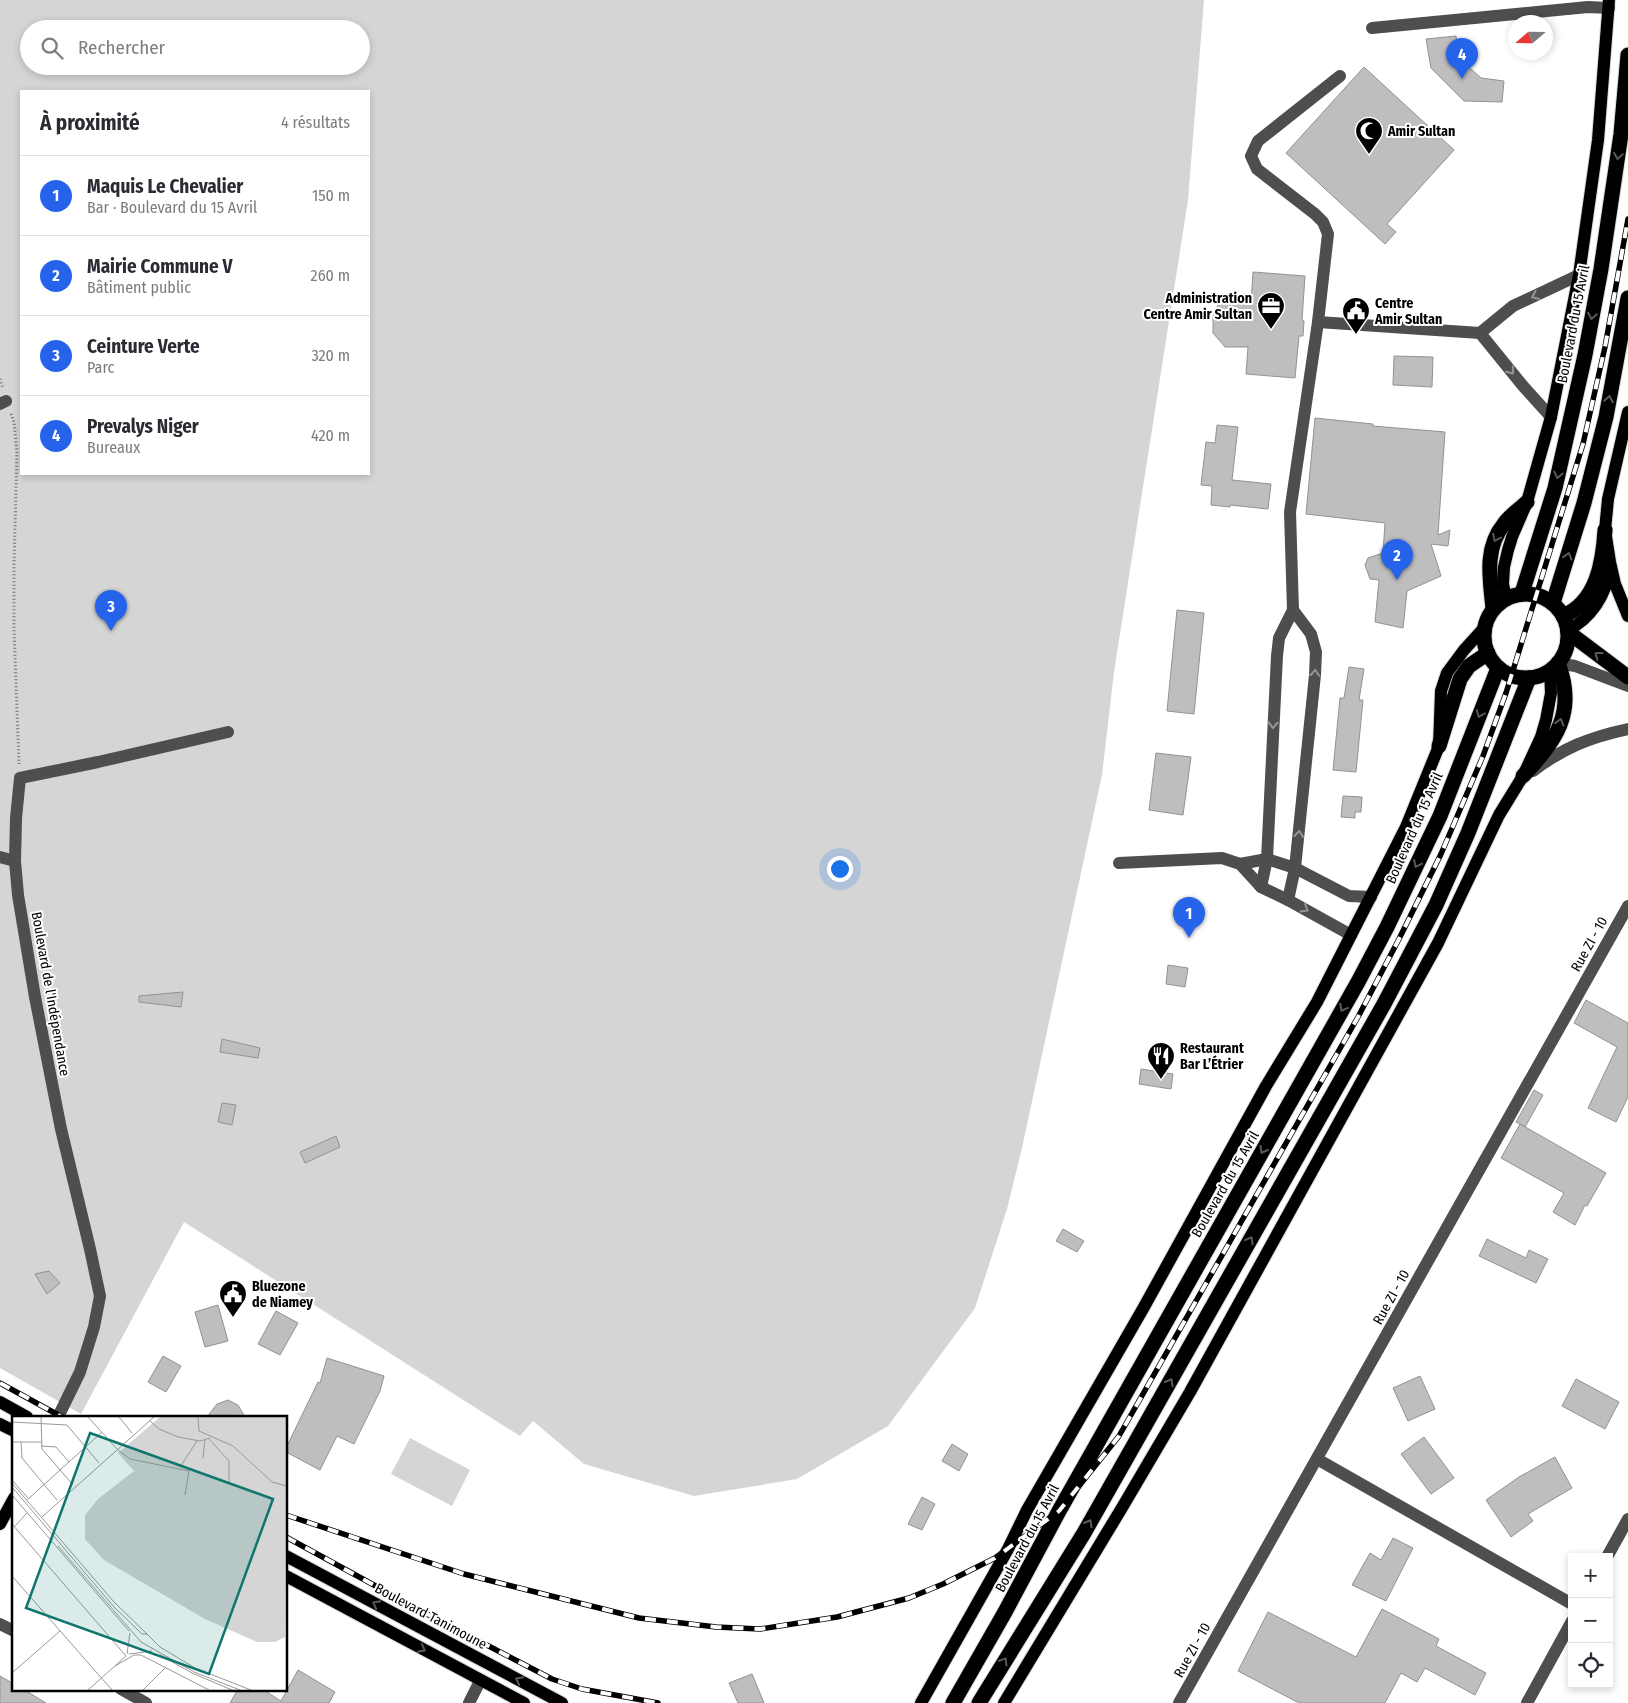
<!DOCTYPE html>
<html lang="fr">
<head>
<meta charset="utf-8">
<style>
  :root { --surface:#fff; --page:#f7f7f7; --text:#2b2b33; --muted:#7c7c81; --line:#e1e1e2; --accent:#2563eb }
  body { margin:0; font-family:"Fira Sans Condensed",sans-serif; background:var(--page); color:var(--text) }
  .controls { position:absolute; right:15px; bottom:15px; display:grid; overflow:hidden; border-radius:0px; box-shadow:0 2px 8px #0003 }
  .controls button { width:45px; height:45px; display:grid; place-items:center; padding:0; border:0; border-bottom:1px solid var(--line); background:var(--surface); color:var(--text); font:25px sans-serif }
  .compass { position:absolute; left:1508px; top:15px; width:45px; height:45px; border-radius:50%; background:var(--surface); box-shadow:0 2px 8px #0003; rotate:250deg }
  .you { position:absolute; left:839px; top:868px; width:18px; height:18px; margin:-12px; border:4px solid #fff; border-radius:50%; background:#1a73e8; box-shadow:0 0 0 8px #1a73e833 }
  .badge { display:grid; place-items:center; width:32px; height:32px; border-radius:50%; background:var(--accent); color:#fff; font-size:16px; font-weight:700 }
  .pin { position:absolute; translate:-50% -41px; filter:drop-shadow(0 1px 2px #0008) }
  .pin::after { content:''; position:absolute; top:26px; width:18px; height:15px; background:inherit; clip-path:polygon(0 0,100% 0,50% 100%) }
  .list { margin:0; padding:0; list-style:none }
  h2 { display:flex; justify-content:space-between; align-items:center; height:65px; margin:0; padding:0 20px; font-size:21px }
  h2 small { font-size:16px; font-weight:400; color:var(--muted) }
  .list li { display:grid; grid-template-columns:32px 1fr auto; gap:15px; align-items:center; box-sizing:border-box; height:80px; padding:0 20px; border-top:1px solid var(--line) }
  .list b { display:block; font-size:19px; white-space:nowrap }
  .list p { margin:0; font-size:16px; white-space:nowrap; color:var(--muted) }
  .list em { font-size:16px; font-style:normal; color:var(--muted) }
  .icon { flex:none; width:28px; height:28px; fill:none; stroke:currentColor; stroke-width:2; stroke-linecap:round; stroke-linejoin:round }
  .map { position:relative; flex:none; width:1628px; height:1703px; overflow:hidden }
  .search { position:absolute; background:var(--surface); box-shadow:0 2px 8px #0003; left:20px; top:20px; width:350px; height:55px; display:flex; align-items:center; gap:12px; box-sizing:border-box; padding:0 18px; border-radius:28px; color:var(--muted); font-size:19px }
  .panel { position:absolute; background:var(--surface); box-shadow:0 2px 8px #0003; left:20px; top:90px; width:350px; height:385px; border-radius:0px }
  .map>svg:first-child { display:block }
  .green { fill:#d5d5d5; fill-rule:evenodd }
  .building { fill:#bebebe; stroke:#929292 }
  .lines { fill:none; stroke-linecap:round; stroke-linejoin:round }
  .major-casing { stroke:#dbdbdb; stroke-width:14 }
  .highway-casing { stroke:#dbdbdb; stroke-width:17 }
  .path { stroke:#707070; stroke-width:3; stroke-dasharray:1 2.5; stroke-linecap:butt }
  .minor { stroke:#4e4e4e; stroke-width:12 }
  .major { stroke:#000; stroke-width:12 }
  .highway { stroke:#000; stroke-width:15 }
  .rail-casing { stroke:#000; stroke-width:5.5 }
  .rail { stroke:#fff; stroke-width:4; stroke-dasharray:11; stroke-linecap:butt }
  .oneway { stroke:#595959 }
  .oneway2 { stroke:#959595 }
  .labels { text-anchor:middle; stroke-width:4; stroke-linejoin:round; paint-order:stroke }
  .poi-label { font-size:14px; font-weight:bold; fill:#000; stroke:#fff; text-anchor:start }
  .street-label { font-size:14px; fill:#000; stroke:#fff }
  .inset-road { fill:none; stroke:#999; stroke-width:1 }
  .view { fill:#0f766e; fill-opacity:0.15; stroke:#0f766e; stroke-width:2.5 }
  .inset-edge { fill:none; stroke:#000; stroke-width:2.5 }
</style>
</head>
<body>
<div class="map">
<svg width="1628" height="1703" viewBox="0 0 1628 1703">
  <rect width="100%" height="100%" fill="#fff"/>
  <g class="green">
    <path d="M 0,0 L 1204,0 L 1188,200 L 1114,672 L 1102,775 L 1022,1148 L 1007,1209 L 975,1308 L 888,1426 L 797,1479 L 694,1496 L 584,1464 L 533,1421 L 520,1436 L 184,1222 L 81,1414 L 0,1368 ZM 29,29 L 361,29 L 361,66 L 29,66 ZM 21,91 L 369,91 L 369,474 L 21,474 Z"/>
    <path d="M 410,1438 L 470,1470 L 452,1506 L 391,1474 Z"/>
  </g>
  <g class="building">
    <path d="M 1456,36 L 1459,58 L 1481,78 L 1504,81 L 1502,102 L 1464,101 L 1431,68 L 1426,39 Z"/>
    <path d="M 1364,67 L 1454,150 L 1387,224 L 1396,232 L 1385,244 L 1286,153 Z"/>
    <path d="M 1253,272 L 1305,276 L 1302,320 L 1304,321 L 1303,336 L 1299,336 L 1295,378 L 1246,374 L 1248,347 L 1225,347 L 1213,333 L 1213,316 L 1218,305 L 1225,299 L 1251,303 Z"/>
    <path d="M 1394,356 L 1433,357 L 1432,387 L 1393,385 Z"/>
    <path d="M 1315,418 L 1373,424 L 1373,426 L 1445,432 L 1438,535 L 1450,530 L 1448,546 L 1431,544 L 1441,576 L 1407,591 L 1403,628 L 1375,622 L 1379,580 L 1370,579 L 1365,565 L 1368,558 L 1383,553 L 1385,523 L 1306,514 Z"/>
    <path d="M 1217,425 L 1238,427 L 1232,480 L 1271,484 L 1268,509 L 1230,505 L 1230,507 L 1211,505 L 1212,486 L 1201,485 L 1206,442 L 1215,443 Z"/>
    <path d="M 1177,610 L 1204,613 L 1194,714 L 1167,711 Z"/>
    <path d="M 1349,667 L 1364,669 L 1359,700 L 1363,700 L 1356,772 L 1333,770 L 1340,698 L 1344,698 Z"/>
    <path d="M 1156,753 L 1191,757 L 1183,815 L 1149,810 Z"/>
    <path d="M 1343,796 L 1362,797 L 1361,812 L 1355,812 L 1355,818 L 1341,817 Z"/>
    <path d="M 1168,965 L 1188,968 L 1185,987 L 1166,984 Z"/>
    <path d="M 183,992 L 181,1007 L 139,1002 L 139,996 Z"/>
    <path d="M 1586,1000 L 1628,1023 L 1628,1097 L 1616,1122 L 1588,1108 L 1617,1047 L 1574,1023 Z"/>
    <path d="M 222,1039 L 260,1048 L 258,1058 L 220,1052 Z"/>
    <path d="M 1141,1069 L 1173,1074 L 1171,1089 L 1139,1084 Z"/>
    <path d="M 1534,1090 L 1543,1095 L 1525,1127 L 1516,1122 Z"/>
    <path d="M 222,1103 L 236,1105 L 232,1125 L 218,1122 Z"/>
    <path d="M 1520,1124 L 1606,1173 L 1587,1206 L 1585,1205 L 1575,1225 L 1553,1212 L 1564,1193 L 1501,1158 Z"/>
    <path d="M 336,1136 L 340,1147 L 305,1163 L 300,1152 Z"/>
    <path d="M 1063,1229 L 1084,1241 L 1077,1252 L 1056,1241 Z"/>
    <path d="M 1487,1239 L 1526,1258 L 1529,1250 L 1548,1259 L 1536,1283 L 1479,1256 Z"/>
    <path d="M 49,1271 L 60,1283 L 47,1294 L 35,1274 Z"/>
    <path d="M 218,1305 L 228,1341 L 205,1347 L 195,1312 Z"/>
    <path d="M 276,1311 L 298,1323 L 280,1355 L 258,1344 Z"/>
    <path d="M 163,1356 L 181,1366 L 166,1392 L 148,1382 Z"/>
    <path d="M 327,1358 L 384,1376 L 380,1391 L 354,1444 L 337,1436 L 320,1470 L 286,1452 L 286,1448 L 318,1382 L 320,1383 Z"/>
    <path d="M 1420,1376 L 1435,1409 L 1408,1421 L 1393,1388 Z"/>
    <path d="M 1576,1379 L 1619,1402 L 1605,1429 L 1562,1406 Z"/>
    <path d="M 228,1400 L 238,1405 L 245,1417 L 207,1417 L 217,1404 Z"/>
    <path d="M 1424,1437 L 1454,1478 L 1431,1494 L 1401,1454 Z"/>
    <path d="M 952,1444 L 968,1454 L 959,1471 L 942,1461 Z"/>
    <path d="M 1555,1457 L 1572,1488 L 1528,1514 L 1533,1521 L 1511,1537 L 1486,1500 L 1519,1477 Z"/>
    <path d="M 922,1497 L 935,1504 L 922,1530 L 908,1524 Z"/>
    <path d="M 1393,1538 L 1413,1548 L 1386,1601 L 1352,1585 L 1370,1553 L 1381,1560 Z"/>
    <path d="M 1382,1609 L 1439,1639 L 1436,1646 L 1486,1673 L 1475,1695 L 1425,1668 L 1417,1682 L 1401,1673 L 1385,1703 L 1299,1703 L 1238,1671 L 1268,1612 L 1356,1657 Z"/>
    <path d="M 298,1670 L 335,1692 L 329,1703 L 230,1703 L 238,1689 L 262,1689 L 281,1701 Z"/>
    <path d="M 752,1674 L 764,1703 L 738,1703 L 729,1683 Z"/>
    <path d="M 0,1676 L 14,1684 L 14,1689 L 23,1689 L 46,1703 L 0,1703 Z"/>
  </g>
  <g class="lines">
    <defs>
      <g id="major">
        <path d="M 1628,412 L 1608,499 L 1605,530 L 1610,562 L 1615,584 L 1628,616"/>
        <path d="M 1506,598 L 1503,584 L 1504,567 L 1508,550 L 1512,537 L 1527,502 L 1551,417 L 1579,275 L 1598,140 L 1609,0"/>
        <path d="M 1568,630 C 1590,619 1607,595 1609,569"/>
        <path d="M 0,1402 L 27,1417"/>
        <path d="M 0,1424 L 14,1431"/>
        <path d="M 0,1524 L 14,1498"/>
        <path d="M 286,1556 L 562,1703"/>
        <path d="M 286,1576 L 524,1703"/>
        <path d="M 921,1703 L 1008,1549 L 1027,1510 L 1144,1307 L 1266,1086 L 1317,1002 L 1406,827 L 1439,746 L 1441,691 L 1447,673 L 1464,650 L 1484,628"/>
        <path d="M 1004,1703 L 1123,1506 L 1190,1392 L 1438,943 L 1499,815 L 1523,776 L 1541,737 L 1546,720 L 1551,693 L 1550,670"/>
      </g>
      <g id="highway">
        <path d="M 1522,593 L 1555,488 L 1585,355 L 1601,269 L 1621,134 L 1628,55"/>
        <circle cx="1526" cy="636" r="42"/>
        <path d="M 1553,603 L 1584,503 L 1606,417 L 1628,298"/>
        <path d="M 1493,608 C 1490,579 1484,548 1504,524 C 1510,515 1520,509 1527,502"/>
        <path d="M 1563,616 C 1597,602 1603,562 1605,530"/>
        <path d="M 1568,632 L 1628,677"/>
        <path d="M 1439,746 L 1460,679 L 1469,666 L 1488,653"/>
        <path d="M 1523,776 C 1556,740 1577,713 1558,663"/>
        <path d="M 953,1703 L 1005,1612 L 1059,1511 L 1358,982 L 1387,927 L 1440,816 L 1498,668"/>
        <path d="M 979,1703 L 1084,1533 L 1384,1004 L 1436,905 L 1468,833 L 1529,678"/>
      </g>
    </defs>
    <use href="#major" class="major-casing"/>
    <use href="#highway" class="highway-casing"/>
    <g class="path">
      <path d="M 0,379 L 3,389"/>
      <path d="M 11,414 L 14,422 L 17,453 L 14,565 L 14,629 L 19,764"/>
    </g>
    <g class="minor">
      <path d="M 1372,28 L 1588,7 L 1609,8"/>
      <path d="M 1318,322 L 1480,333 L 1513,306 L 1579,275"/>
      <path d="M 1480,333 L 1523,386 L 1551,417"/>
      <path d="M 0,404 L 6,401"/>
      <path d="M 1558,663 L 1575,666 L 1628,686"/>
      <path d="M 1533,771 C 1563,748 1590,737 1628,729"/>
      <path d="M 0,857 L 15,861"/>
      <path d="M 1119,863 L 1222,858 L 1240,864 L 1261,887 L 1288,900 L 1351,935"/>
      <path d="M 1240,864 L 1267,859 L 1295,868 L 1349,896 L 1371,897"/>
      <path d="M 1261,887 L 1267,859 L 1277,656 L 1279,638 L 1293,610 L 1290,512 L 1318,322 L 1328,234 L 1323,222 L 1315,214 L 1257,169 L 1251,156 L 1258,141 L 1340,76"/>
      <path d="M 1288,900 L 1295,868 L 1315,675 L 1316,652 L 1311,634 L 1293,610"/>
      <path d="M 58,1417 L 80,1372 L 94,1327 L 100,1296 L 90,1249 L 61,1129 L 35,997 L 18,895 L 15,861 L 16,818 L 20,778 L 98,762 L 228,732"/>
      <path d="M 1317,1459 L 1572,1604"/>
      <path d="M 1607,1557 L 1628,1519"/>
      <path d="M 0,1624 L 14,1631"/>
      <path d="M 121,1689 L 146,1703"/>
      <path d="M 469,1703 L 480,1681"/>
      <path d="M 1179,1703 L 1628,906"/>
      <path d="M 1527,1703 L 1572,1621"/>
    </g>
    <use href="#major" class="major"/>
    <use href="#highway" class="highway"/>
    <defs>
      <g id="rail">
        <path d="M 0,1383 L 62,1417"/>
        <path d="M 286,1515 L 464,1574 L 639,1618 L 716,1627 L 760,1629 L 837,1617 L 909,1598 L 943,1584 L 995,1558 L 1059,1511 L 1119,1436 L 1358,1017 L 1399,939 L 1441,854 L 1483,756 L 1506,693 L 1583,444 L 1605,347 L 1628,219"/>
        <path d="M 286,1537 L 427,1614 L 552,1679 L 582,1689 L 658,1703"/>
      </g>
    </defs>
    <use href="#rail" class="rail-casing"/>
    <use href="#rail" class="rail"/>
  </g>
  <defs><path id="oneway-chevron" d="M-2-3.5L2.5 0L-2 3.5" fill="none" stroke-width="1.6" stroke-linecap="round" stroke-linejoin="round" transform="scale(1.25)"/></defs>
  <g class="oneway">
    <use href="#oneway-chevron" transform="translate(1618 156) rotate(99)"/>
    <use href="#oneway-chevron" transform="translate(1592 316) rotate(100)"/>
    <use href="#oneway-chevron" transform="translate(1609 399) rotate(-80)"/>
    <use href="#oneway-chevron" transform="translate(1558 475) rotate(103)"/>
    <use href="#oneway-chevron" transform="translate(1496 538) rotate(115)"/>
    <use href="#oneway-chevron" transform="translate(1568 556) rotate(-73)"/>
    <use href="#oneway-chevron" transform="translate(1598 655) rotate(-143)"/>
    <use href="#oneway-chevron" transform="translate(1480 714) rotate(111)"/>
    <use href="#oneway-chevron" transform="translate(1560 722) rotate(-73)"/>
    <use href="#oneway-chevron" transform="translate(1417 864) rotate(115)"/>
    <use href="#oneway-chevron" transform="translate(1343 1008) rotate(119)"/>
    <use href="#oneway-chevron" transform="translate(1263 1150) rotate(120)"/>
    <use href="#oneway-chevron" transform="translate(1250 1240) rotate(-61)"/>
    <use href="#oneway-chevron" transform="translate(1170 1382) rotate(-60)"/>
    <use href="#oneway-chevron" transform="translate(1089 1523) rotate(-60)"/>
    <use href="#oneway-chevron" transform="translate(376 1604) rotate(-152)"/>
    <use href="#oneway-chevron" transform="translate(422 1649) rotate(28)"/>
    <use href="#oneway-chevron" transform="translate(1004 1661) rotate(-59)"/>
    <use href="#oneway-chevron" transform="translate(519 1680) rotate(-152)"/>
  </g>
  <g class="oneway2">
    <use href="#oneway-chevron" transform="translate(1535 296) rotate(155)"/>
    <use href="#oneway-chevron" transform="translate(1511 371) rotate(51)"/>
    <use href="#oneway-chevron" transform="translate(1315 673) rotate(-87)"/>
    <use href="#oneway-chevron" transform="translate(1273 725) rotate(93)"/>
    <use href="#oneway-chevron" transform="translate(1299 834) rotate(-84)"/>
    <use href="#oneway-chevron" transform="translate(1305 909) rotate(30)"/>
  </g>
  <defs>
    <symbol id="mosque-pin" viewBox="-11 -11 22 30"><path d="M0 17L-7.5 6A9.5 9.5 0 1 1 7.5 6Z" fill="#000" stroke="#fff"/><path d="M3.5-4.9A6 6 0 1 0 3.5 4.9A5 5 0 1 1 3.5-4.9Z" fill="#fff"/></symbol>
    <symbol id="office-pin" viewBox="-11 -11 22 30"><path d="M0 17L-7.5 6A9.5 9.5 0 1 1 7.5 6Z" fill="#000" stroke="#fff"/><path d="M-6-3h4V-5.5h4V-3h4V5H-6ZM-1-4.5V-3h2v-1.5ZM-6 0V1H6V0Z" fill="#fff"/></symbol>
    <symbol id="civic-pin" viewBox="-11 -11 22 30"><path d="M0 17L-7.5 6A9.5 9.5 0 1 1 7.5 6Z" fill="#000" stroke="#fff"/><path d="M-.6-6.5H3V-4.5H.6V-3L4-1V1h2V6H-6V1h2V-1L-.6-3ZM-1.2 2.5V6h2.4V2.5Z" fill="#fff"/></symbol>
    <symbol id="restaurant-pin" viewBox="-11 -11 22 30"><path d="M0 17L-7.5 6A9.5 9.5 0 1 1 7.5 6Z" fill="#000" stroke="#fff"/><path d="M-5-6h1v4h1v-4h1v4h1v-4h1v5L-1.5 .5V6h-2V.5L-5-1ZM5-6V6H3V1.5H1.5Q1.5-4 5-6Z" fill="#fff"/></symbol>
  </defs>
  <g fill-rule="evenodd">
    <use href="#mosque-pin" x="1353" y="115" width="32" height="43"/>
    <use href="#office-pin" x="1255" y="290" width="32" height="43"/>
    <use href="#civic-pin" x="1340" y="295" width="32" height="43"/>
    <use href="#restaurant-pin" x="1145" y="1040" width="32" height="43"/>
    <use href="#civic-pin" x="217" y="1278" width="32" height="43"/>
  </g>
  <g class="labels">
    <g class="poi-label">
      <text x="1388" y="136">Amir Sultan</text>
      <text x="1252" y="303" text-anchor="end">Administration<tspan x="1252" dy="16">Centre Amir Sultan</tspan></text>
      <text x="1375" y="308">Centre<tspan x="1375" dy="16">Amir Sultan</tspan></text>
      <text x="1180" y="1053">Restaurant<tspan x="1180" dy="16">Bar L’Étrier</tspan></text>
      <text x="252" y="1291">Bluezone<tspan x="252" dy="16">de Niamey</tspan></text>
    </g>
    <g class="street-label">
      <text transform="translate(1573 324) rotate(-79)" y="5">Boulevard du 15 Avril</text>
      <text transform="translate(1414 828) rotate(-66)" y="5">Boulevard du 15 Avril</text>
      <text transform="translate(1589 944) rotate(-61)" y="5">Rue ZI - 10</text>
      <text transform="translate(51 994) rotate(80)" y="5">Boulevard de l'Indépendance</text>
      <text transform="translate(1225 1184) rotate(-60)" y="5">Boulevard du 15 Avril</text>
      <text transform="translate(1391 1297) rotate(-61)" y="5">Rue ZI - 10</text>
      <text transform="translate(1027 1538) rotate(-62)" y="5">Boulevard du 15 Avril</text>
      <text transform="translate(431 1616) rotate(28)" y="5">Boulevard Tanimoune</text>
      <text transform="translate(1192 1650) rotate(-61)" y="5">Rue ZI - 10</text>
    </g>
  </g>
  <g transform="translate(12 1416)">
    <rect width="275" height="275" fill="#fff"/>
    <path d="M 148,1 L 275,1 L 273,221 L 263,226 L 245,226 L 193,203 L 92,144 L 73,123 L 73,99 L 86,83 L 122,55 L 106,37 Z" fill="#d5d5d5"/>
    <path class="inset-road" d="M 29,1 L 30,33 L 61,69M 76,1 L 105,33M 107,1 L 120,17M 186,1 L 187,15 L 221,30 L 260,66 L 275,70M 138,5 L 147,13 L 166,21 L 188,25 L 198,22M 0,6 L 55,9 L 87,47M 197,23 L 217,45 L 217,68M 0,26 L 29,26M 9,26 L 10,42 L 45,84M 29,30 L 44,31 L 57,46M 106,34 L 118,43 L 177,55 L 173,79M 191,42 L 193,24M 168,51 L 185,25M 0,64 L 16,82M 0,67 L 102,186 L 135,218M 0,71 L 102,191 L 130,218 L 135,218 L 148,231 L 183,252 L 239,274M 0,79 L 117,215M 15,84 L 90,16M 30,101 L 142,1M 0,108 L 114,240M 3,110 L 15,97M 46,130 L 129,226 L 182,256 L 228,274M 0,160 L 100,274M 115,238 L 118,217M 117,238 L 140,235M 148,239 L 180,257 L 220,274M 103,250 L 122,239 L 129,239 L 197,274M 0,257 L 48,215M 76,274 L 114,240M 131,274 L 153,252"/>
    <path class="view" d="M 78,17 L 261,83 L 197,258 L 14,192 Z"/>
    <rect width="275" height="275" class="inset-edge"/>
  </g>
</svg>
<div class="controls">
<button>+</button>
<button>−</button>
<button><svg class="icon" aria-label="locate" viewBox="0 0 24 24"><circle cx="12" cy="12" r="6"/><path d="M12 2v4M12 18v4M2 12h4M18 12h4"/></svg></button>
</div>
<svg class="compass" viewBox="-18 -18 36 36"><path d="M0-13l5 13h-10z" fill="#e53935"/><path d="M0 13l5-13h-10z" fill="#7c7c81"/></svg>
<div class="you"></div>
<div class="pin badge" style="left:1189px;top:938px">1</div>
<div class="pin badge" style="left:1397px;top:580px">2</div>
<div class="pin badge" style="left:111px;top:631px">3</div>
<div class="pin badge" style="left:1462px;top:79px">4</div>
<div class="search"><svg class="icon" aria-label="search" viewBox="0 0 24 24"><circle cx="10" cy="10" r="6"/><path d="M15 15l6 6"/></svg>Rechercher</div>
<section class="panel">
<h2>À proximité<small>4 résultats</small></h2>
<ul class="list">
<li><span class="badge">1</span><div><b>Maquis Le Chevalier</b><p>Bar · Boulevard du 15 Avril</p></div><em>150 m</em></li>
<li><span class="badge">2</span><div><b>Mairie Commune V</b><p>Bâtiment public</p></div><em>260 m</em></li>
<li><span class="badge">3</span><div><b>Ceinture Verte</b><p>Parc</p></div><em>320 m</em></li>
<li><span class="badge">4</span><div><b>Prevalys Niger</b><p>Bureaux</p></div><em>420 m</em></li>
</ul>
</section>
</div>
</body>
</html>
